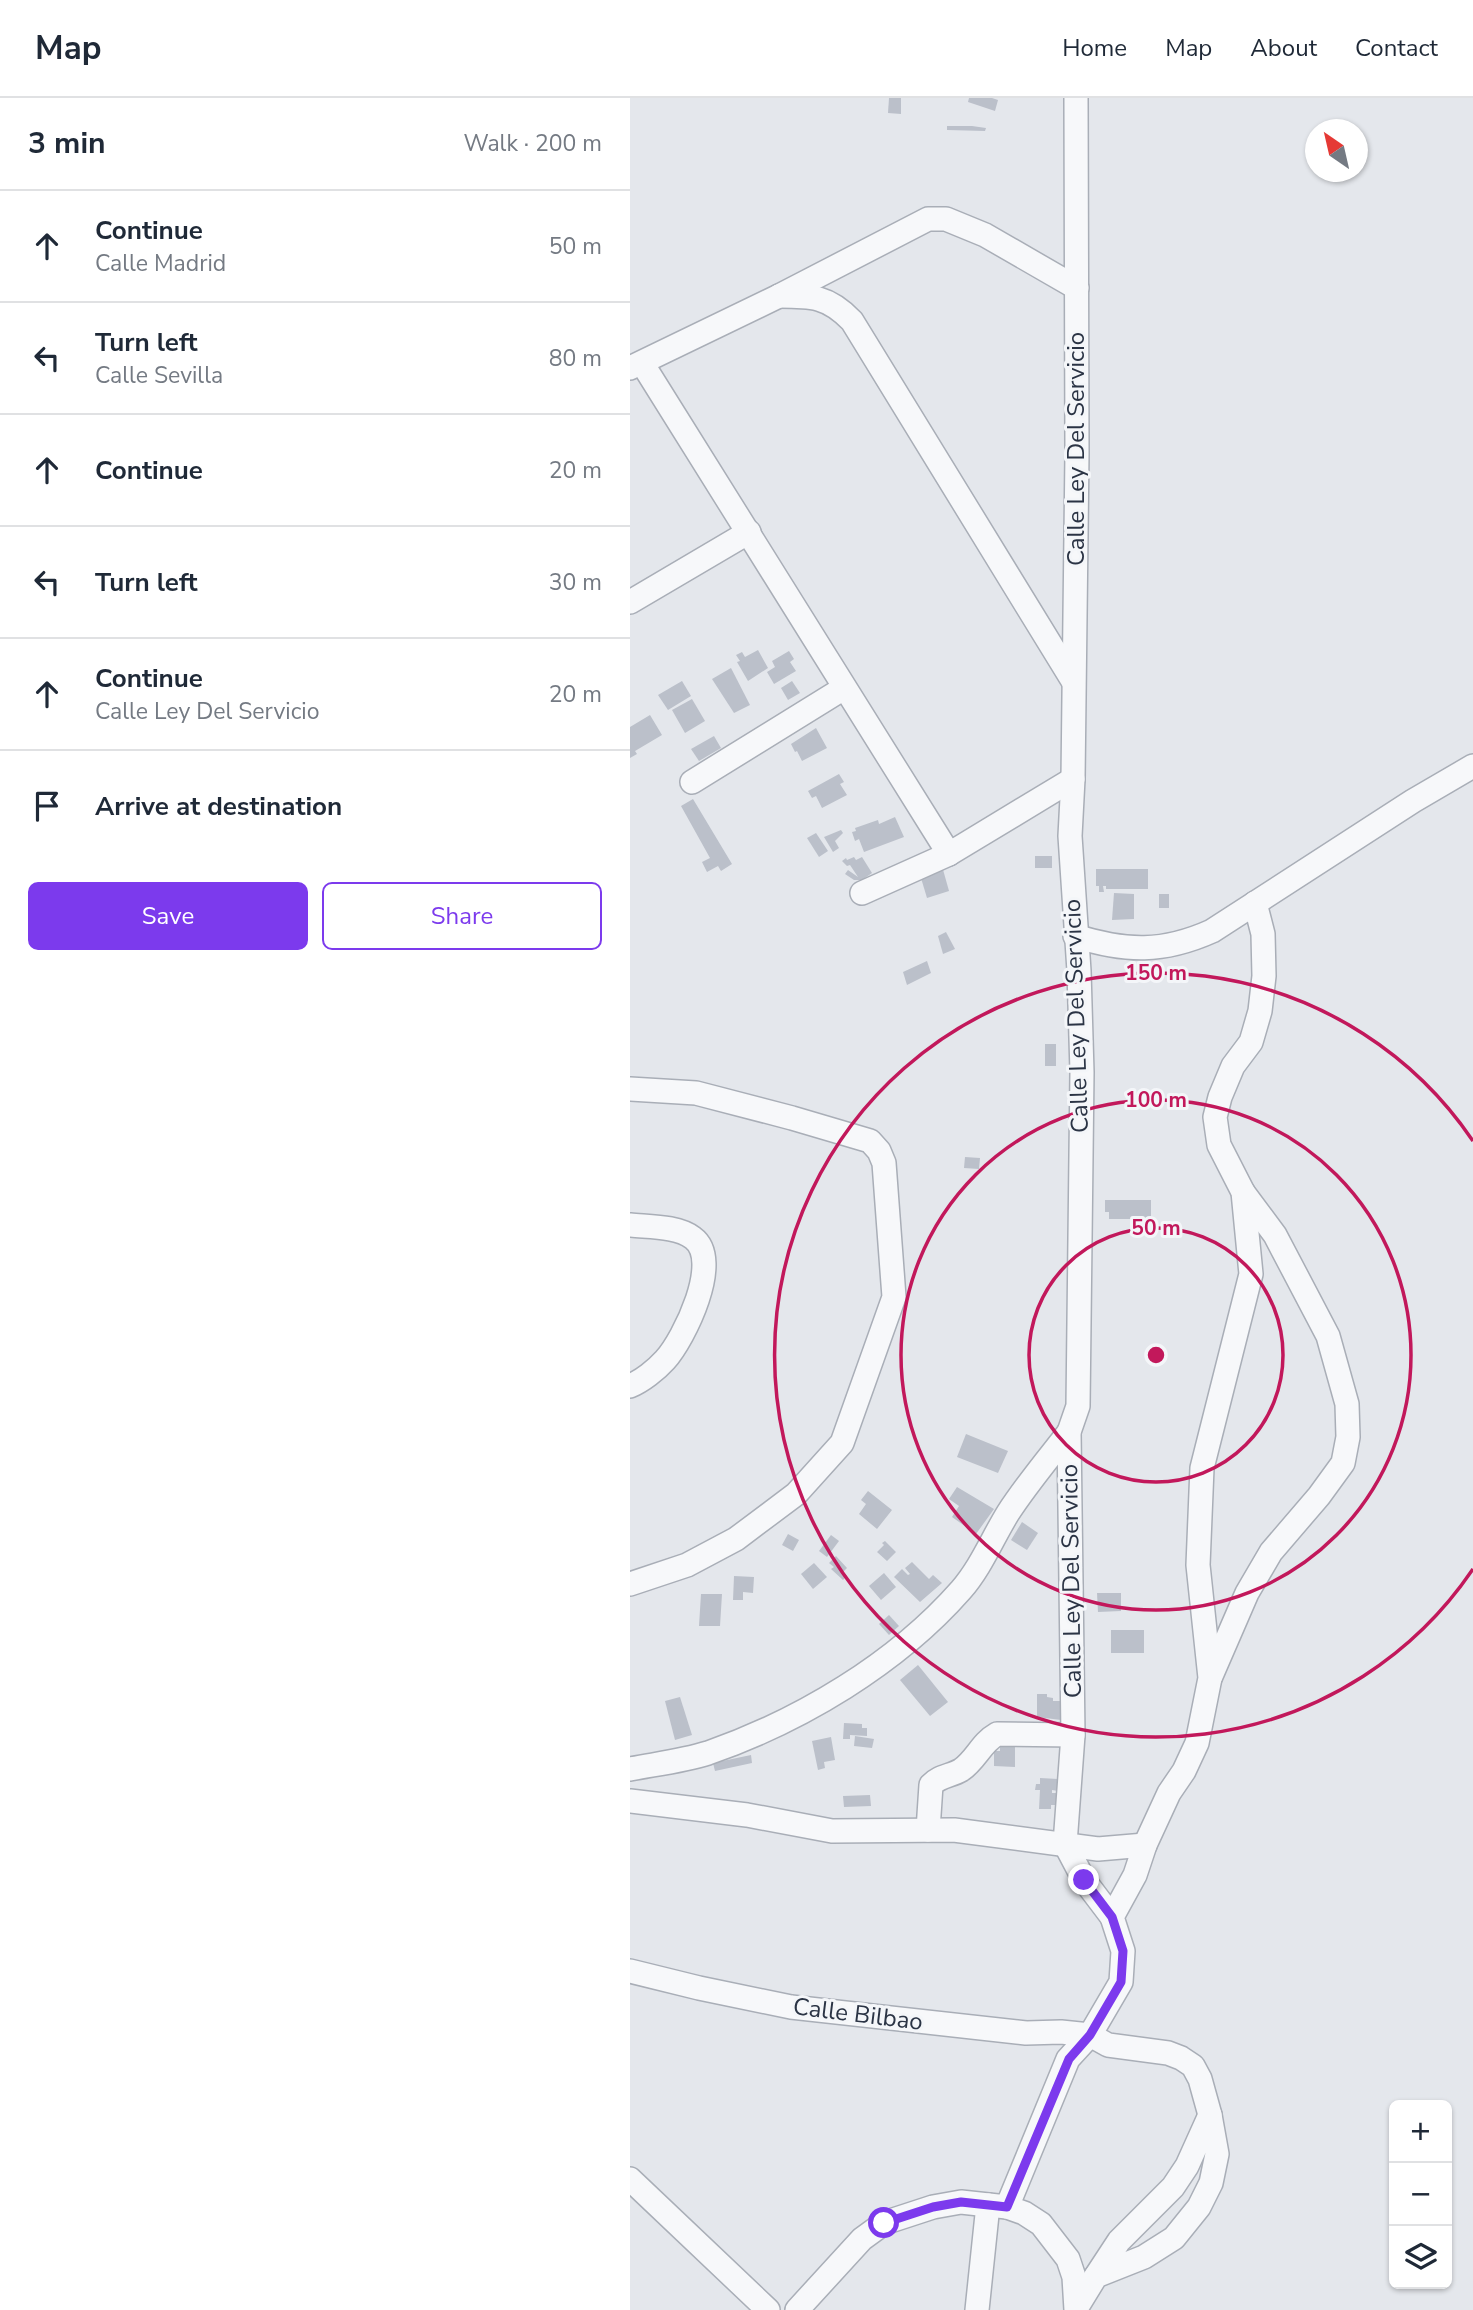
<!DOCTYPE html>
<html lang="en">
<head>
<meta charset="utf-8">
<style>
  :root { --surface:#fff; --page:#f6f6f7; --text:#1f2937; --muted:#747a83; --line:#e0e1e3; --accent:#7c3aed }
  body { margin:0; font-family:"Nunito Sans",sans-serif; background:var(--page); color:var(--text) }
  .controls { position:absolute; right:21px; bottom:21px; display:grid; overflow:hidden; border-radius:10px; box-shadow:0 2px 5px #0004 }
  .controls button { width:63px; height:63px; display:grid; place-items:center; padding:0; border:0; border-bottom:2px solid var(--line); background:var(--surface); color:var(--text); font:35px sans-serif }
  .compass { position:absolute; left:675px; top:21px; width:63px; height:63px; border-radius:50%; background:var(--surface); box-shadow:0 2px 5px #0004; rotate:326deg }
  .stop { position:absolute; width:21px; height:21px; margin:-16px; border:5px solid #7c3aed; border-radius:50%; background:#fff }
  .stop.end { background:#7c3aed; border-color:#fff; box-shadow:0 2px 7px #0008 }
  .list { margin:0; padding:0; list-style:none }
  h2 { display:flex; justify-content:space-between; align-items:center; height:91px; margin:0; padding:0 28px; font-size:30px }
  h2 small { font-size:23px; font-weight:400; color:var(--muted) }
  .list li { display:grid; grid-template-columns:46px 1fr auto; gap:21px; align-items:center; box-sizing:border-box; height:112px; padding:0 28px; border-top:2px solid var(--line) }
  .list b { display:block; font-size:26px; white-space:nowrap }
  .list p { margin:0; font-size:23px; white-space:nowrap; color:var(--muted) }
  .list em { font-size:23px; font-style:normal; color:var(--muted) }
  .actions { display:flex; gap:14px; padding:21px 28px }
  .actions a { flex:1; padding:16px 0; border:2px solid var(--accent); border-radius:10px; text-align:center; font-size:24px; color:var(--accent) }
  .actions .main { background:var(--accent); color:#fff }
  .icon { flex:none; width:38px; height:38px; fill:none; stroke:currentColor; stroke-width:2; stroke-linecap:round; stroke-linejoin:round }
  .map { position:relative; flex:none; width:843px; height:2212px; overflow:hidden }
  header { display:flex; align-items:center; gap:42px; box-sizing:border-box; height:98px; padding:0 35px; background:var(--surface); border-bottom:2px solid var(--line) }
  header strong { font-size:33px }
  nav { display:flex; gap:38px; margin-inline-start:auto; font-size:24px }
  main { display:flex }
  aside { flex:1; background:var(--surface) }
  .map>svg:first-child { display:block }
  .building { fill:#bbc0ca }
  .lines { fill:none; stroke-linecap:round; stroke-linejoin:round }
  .minor-casing { stroke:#a9aeb7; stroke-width:26 }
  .minor { stroke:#f7f8fa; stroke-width:23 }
  .route { stroke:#7c3aed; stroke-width:9 }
  .ring { fill:none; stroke:#c2185b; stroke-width:3.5 }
  .labels { text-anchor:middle; stroke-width:6; stroke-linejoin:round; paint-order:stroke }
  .street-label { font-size:24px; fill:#2b3445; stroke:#f4f6f9 }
  .centre { fill:#c2185b; stroke:#f4f6f9; stroke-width:3.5 }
  .ring-label { font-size:21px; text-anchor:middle; font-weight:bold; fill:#c2185b; stroke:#f4f6f9; stroke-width:6; stroke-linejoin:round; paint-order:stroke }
</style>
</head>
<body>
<header>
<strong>Map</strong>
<nav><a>Home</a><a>Map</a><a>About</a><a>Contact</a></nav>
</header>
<main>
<aside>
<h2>3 min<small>Walk · 200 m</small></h2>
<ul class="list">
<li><svg class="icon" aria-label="ahead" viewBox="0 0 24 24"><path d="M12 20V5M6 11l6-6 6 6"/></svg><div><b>Continue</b><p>Calle Madrid</p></div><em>50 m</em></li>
<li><svg class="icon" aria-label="left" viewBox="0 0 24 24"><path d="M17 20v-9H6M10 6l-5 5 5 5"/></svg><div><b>Turn left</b><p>Calle Sevilla</p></div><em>80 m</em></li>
<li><svg class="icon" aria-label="ahead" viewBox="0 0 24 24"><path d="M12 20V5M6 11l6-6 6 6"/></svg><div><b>Continue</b></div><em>20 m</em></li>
<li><svg class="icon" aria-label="left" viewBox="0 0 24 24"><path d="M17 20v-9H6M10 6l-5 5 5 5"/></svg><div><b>Turn left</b></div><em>30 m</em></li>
<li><svg class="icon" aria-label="ahead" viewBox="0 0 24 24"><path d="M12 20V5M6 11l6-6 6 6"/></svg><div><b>Continue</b><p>Calle Ley Del Servicio</p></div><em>20 m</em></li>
<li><svg class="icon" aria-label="arrive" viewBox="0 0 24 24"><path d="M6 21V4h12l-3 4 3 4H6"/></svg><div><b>Arrive at destination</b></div></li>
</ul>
<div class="actions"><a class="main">Save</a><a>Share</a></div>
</aside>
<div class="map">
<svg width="843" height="2212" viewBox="0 0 843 2212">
  <rect width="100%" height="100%" fill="#e4e7ec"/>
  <g class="building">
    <path d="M 259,0 L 271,0 L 271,16 L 258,15 Z"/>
    <path d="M 339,0 L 362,0 L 368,2 L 365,13 L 338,4 Z"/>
    <path d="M 317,28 L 342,28 L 356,30 L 355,33 L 317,32 Z"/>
    <path d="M 128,552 L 138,570 L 118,583 L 107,564 L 110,563 L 106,557 L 112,554 L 115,559 Z"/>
    <path d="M 159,553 L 164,561 L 160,564 L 166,573 L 144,586 L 137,574 L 145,569 L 142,563 Z"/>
    <path d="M 101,570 L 120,607 L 104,615 L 82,581 Z"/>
    <path d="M 52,583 L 61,598 L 38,612 L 28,597 Z"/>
    <path d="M 162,583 L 170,595 L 158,602 L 151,590 Z"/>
    <path d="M 62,601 L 75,623 L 55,635 L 42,612 Z"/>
    <path d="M 20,617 L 32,637 L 5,653 L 7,656 L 0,660 L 0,629 Z"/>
    <path d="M 186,630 L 197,650 L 172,663 L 167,653 L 165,654 L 161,646 Z"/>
    <path d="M 84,638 L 91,650 L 69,663 L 61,651 Z"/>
    <path d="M 209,676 L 214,684 L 210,686 L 217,697 L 192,710 L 186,698 L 182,700 L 178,693 Z"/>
    <path d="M 63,701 L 102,766 L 91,773 L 88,768 L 77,774 L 72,764 L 80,760 L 51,708 Z"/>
    <path d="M 265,719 L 274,739 L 234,754 L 229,741 L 225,743 L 222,734 L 226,733 L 225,730 L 248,722 L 249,726 Z"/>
    <path d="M 211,732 L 213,735 L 205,743 L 209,750 L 203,754 L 194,739 Z"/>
    <path d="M 186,735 L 198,753 L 189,759 L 177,740 Z"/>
    <rect x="405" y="758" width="17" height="12"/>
    <path d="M 224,759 L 226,762 L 232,759 L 242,775 L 232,782 L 224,782 L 215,776 L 218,772 L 228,779 L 220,767 L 217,768 L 212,763 L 216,760 L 217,762 Z"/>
    <path d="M 312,768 L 319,793 L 297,800 L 291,780 Z"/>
    <path d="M 466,771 L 518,771 L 518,791 L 476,791 L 476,788 L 473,788 L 474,794 L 469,794 L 469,788 L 466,788 Z"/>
    <path d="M 484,795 L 504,796 L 504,821 L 482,822 Z"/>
    <rect x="529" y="796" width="10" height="14"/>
    <path d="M 316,834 L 325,851 L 313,856 L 308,838 Z"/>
    <path d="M 297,863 L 301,875 L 277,887 L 273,874 Z"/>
    <rect x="415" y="946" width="11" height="22"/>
    <path d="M 335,1059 L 350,1060 L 349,1071 L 334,1070 Z"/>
    <path d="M 475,1102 L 521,1102 L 521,1121 L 479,1121 L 479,1114 L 475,1114 Z"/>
    <path d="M 336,1336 L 378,1353 L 368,1375 L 327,1359 Z"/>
    <path d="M 327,1389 L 364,1411 L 346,1436 L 322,1419 L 329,1408 L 319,1401 Z"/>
    <path d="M 238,1393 L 262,1412 L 247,1431 L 229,1416 L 236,1406 L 231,1402 Z"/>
    <path d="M 392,1424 L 408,1435 L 397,1452 L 381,1442 Z"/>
    <path d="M 158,1436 L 169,1442 L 163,1453 L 152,1447 Z"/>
    <path d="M 201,1437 L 209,1443 L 197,1459 L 189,1453 Z"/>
    <path d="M 255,1443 L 266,1454 L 257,1463 L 247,1454 L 254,1447 L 252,1445 Z"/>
    <path d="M 206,1458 L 217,1470 L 213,1474 L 217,1478 L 213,1482 L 201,1471 L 204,1469 L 199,1465 Z"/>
    <path d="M 282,1464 L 299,1481 L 303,1477 L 312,1485 L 290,1504 L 264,1479 L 272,1471 L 278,1477 L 280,1476 L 275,1470 Z"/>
    <path d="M 184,1465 L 197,1479 L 183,1491 L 171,1476 Z"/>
    <path d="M 254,1475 L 266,1489 L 251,1502 L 239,1488 Z"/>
    <path d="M 104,1478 L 124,1479 L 123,1495 L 113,1494 L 113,1502 L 103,1502 Z"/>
    <path d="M 467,1495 L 491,1495 L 491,1513 L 468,1514 Z"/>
    <path d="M 71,1496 L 92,1496 L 90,1528 L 69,1528 Z"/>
    <path d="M 259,1517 L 269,1528 L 259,1537 L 249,1526 Z"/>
    <rect x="481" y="1532" width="33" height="23"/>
    <path d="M 288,1567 L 318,1604 L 300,1618 L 270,1582 Z"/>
    <path d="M 407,1596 L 417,1596 L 417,1599 L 423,1600 L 423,1603 L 431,1603 L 431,1622 L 407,1619 Z"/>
    <path d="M 50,1599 L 62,1637 L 45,1642 L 35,1603 Z"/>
    <path d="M 214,1625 L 232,1626 L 232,1630 L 237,1630 L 237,1638 L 220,1637 L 220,1641 L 213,1641 Z"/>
    <path d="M 225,1638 L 244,1641 L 242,1650 L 224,1648 Z"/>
    <path d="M 201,1639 L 205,1662 L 194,1664 L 195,1670 L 188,1672 L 182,1643 Z"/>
    <path d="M 370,1648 L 385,1648 L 385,1669 L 364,1668 L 364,1653 L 370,1653 Z"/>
    <path d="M 121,1657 L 122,1665 L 85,1673 L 83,1665 Z"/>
    <path d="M 410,1680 L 428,1681 L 428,1693 L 422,1692 L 422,1695 L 426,1695 L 426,1707 L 421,1707 L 421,1711 L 409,1711 L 410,1692 L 405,1692 L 406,1686 L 410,1686 Z"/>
    <path d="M 240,1697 L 241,1708 L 214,1709 L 213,1698 Z"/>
  </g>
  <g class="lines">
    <defs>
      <g id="minor">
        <path d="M 446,0 L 447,355 L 443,681 L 440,738 L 449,873 L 452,974 L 448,1308 L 439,1334 L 443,1637 L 435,1746 L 454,1782 L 482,1819"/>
        <path d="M 149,198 C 182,198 198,198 222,223 L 443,583"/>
        <path d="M 12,265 L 319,756"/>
        <path d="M 0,270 L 149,198 L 298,121 L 316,121 L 355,137 L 447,190"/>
        <path d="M 0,504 L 119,434"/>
        <path d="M 62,684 L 214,590"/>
        <path d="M 232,795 L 319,756 L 443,681"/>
        <path d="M 445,838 C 496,854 533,855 582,833 L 783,703 L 843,668"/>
        <path d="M 0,991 L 66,995 L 162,1020 L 240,1043 L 249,1053 L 254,1065 L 264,1199 L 212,1345 L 166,1396 L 106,1441 L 57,1467 L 0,1486"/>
        <path d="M 0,1127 C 19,1129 48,1128 63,1140 C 93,1162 54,1241 35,1262 C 26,1272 12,1283 0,1288"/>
        <path d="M 581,1578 L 617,1495 L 641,1454 L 689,1398 L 713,1365 L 718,1339 L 717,1306 L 698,1238 L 645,1137 L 613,1094"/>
        <path d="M 0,1671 C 26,1666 53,1663 78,1655 C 170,1623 266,1566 331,1492 C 351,1469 362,1441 378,1415 C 396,1387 418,1361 439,1334"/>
        <path d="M 0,1703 L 117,1717 L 202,1733 L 324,1732 L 468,1751 L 515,1747"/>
        <path d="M 298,1732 L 301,1687 C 309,1678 321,1678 331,1672 C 346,1662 351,1645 367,1636 L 443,1637"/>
        <path d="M 0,1873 L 69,1890 L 161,1909 L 396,1935 L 431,1934 L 460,1937 L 478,1947 L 538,1955 L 551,1960 L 563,1968 L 570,1981 L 580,2017 L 587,2056 L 581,2085 L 569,2109 L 544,2140 L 514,2159 L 466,2178 L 447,2209"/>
        <path d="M 0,2081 L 138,2212"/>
        <path d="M 377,2109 L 438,1961 L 460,1937 L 491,1884 L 493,1853 L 482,1819 L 505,1777 L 515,1747 L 539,1695 L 554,1673 L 567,1645 L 580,1580 L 568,1467 L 572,1370 L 621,1176 L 613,1094 L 589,1047 L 585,1019 L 590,999 L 603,968 L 621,944 L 630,913 L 634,878 L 633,836 L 625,805"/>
        <path d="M 466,2178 L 489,2143 L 543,2089 L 557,2068 L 580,2017"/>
        <path d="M 167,2212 L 232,2141 L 254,2125 L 303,2109 L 331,2104 L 377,2109 L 394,2115 L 411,2126 L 438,2161 L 444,2179 L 446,2212"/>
        <path d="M 347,2212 L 358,2107"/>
      </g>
    </defs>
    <use href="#minor" class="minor-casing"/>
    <use href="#minor" class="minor"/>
  </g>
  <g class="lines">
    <path class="route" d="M 254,2125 L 303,2109 L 331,2104 L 377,2109 L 439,1961 L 460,1937 L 491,1884 L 493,1853 L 482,1819 L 454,1782"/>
  </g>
  <g class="ring">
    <circle cx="526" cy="1257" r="127"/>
    <circle cx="526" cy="1257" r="255"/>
    <path d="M843 1471A382 382 0 1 1 843 1043"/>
  </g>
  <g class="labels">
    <g class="street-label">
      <text transform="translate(446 351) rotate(-90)" y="8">Calle Ley Del Servicio</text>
      <text transform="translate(446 918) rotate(-92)" y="8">Calle Ley Del Servicio</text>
      <text transform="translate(441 1483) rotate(-91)" y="8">Calle Ley Del Servicio</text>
      <text transform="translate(228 1916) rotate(7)" y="8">Calle Bilbao</text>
    </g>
  </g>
  <circle cx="526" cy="1257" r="10" class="centre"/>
  <g class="ring-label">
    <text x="526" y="882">150 m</text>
    <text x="526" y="1009">100 m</text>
    <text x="526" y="1137">50 m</text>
  </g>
</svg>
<div class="controls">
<button>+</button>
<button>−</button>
<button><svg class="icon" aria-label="layers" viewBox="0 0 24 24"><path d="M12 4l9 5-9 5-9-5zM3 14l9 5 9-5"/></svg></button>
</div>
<svg class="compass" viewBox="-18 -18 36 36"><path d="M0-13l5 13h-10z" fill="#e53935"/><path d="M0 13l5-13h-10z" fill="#747a83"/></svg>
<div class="stop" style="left:254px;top:2125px"></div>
<div class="stop end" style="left:454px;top:1782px"></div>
</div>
</main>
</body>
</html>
